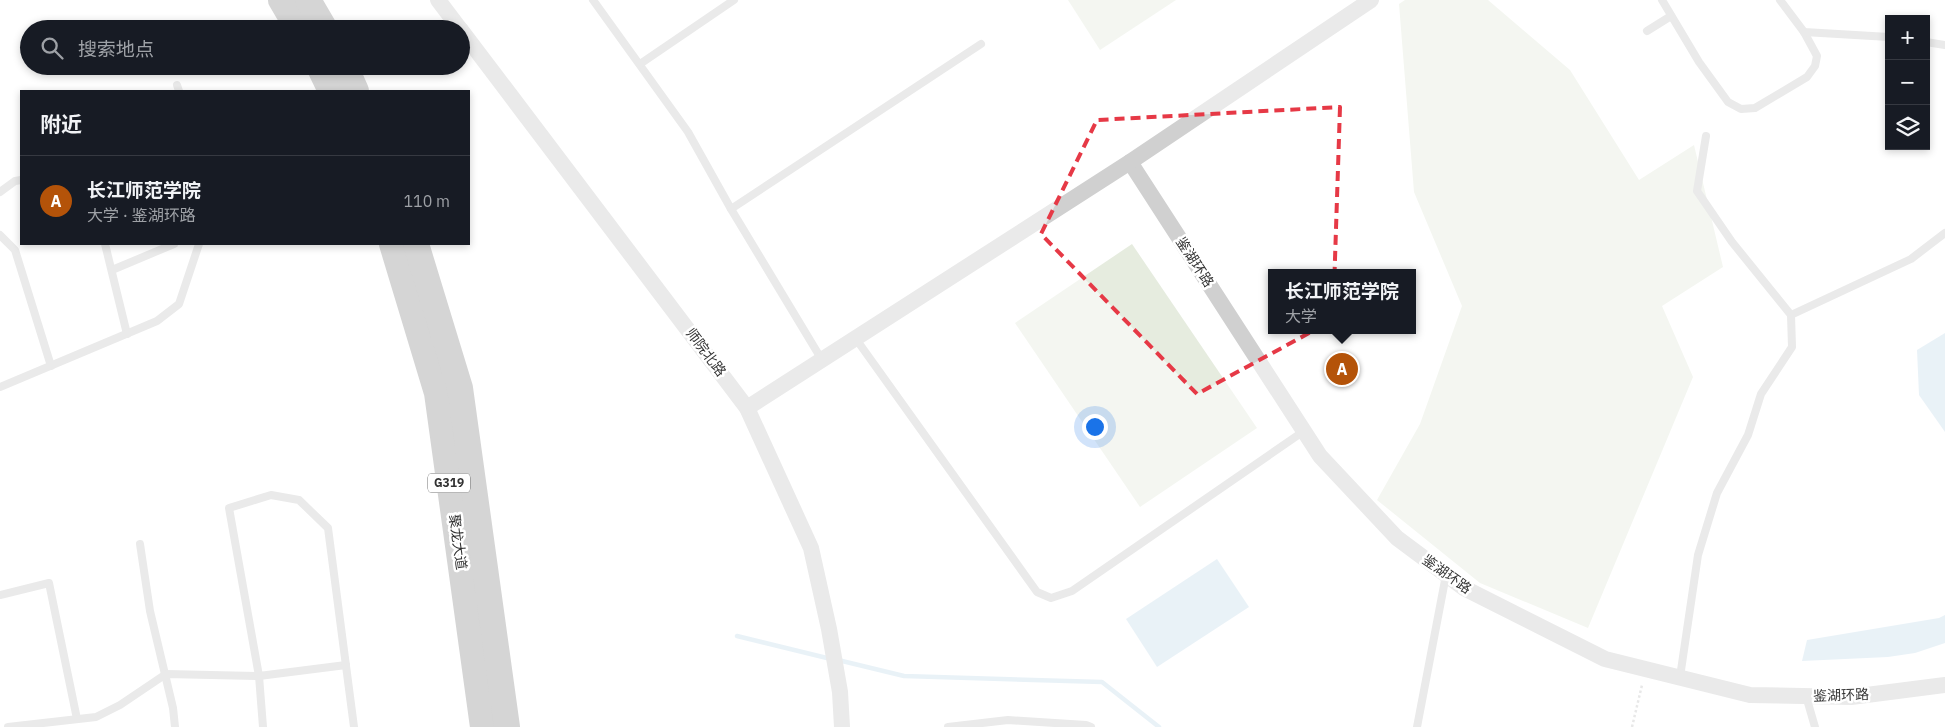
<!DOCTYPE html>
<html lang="zh">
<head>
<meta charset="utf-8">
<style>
  :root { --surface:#171b24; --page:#20242c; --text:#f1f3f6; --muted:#9ea1a6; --line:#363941; --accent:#b45309 }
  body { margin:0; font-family:"IBM Plex Sans","Noto Sans SC",sans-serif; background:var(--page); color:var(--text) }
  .controls { position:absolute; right:15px; top:15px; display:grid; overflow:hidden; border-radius:0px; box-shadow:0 2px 8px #0003 }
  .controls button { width:45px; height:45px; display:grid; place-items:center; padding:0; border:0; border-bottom:1px solid var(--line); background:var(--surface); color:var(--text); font:25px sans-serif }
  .you { position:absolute; left:1094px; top:426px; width:18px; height:18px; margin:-12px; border:4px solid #fff; border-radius:50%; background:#1a73e8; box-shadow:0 0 0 8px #1a73e833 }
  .badge { display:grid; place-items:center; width:32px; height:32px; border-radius:50%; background:var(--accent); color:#fff; font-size:16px; font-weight:700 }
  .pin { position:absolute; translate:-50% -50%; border:2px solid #fff; box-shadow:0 1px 5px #0006 }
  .popup { position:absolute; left:1268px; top:269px; width:148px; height:65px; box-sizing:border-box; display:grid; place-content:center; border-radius:0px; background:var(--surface); filter:drop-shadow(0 1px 4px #0005); font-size:16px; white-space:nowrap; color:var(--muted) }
  .popup b { font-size:19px; color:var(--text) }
  .popup::after { content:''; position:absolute; left:50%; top:100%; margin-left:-10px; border:10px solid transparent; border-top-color:var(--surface) }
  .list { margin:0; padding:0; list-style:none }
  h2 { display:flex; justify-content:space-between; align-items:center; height:65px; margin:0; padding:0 20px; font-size:21px }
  h2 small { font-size:16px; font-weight:400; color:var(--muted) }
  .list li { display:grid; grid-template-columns:32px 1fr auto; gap:15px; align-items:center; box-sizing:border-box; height:90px; padding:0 20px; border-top:1px solid var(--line) }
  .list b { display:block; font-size:19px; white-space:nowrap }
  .list p { margin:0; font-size:16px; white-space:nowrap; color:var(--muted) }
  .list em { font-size:16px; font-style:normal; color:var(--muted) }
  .icon { flex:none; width:28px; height:28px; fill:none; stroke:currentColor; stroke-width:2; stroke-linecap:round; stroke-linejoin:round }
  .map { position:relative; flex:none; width:1945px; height:727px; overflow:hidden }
  .search { position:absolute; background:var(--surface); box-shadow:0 2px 8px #0003; left:20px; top:20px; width:450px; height:55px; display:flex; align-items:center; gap:12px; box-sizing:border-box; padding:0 18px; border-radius:28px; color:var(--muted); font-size:19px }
  .panel { position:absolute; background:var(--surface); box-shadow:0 2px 8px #0003; left:20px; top:90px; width:450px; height:155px; border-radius:0px }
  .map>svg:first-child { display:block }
  .green { fill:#e6ecdf }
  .water { fill:#cfe2ee }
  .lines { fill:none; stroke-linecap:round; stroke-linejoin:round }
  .stream { stroke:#cfe2ee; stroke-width:4.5 }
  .path { stroke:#cdcdcd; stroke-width:2.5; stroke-dasharray:2.5 2.5; stroke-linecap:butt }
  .service { stroke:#d0d0d0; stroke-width:8 }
  .minor { stroke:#d0d0d0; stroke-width:16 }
  .trunk { stroke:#a2a2a2; stroke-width:26 }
  .marked { fill:none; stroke:#e63946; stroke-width:4; stroke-dasharray:10 6; stroke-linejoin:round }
  .labels { text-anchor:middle; stroke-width:5; stroke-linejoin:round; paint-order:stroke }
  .shield { fill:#fff; stroke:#707070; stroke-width:1 }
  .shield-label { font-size:12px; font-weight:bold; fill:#333 }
  .street-label { font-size:14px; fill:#333; stroke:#fff }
</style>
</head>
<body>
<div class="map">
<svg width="1945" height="727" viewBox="0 0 1945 727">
  <rect width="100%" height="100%" fill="#fff"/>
  <g class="green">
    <path d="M 1068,0 L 1176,0 L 1100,50 Z"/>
    <path d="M 1405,0 L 1488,0 L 1570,70 L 1639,180 L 1694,145 L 1723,267 L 1662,306 L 1693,377 L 1588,628 L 1480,583 L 1377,500 L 1420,424 L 1462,306 L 1414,192 L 1399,4 Z"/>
    <path d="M 1132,244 L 1257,428 L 1140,507 L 1015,323 Z"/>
  </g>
  <g class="water">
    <path d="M 1945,333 L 1945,432 L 1919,395 L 1917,350 Z"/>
    <path d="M 1217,559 L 1249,607 L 1157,667 L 1126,619 Z"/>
    <path d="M 1945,615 L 1945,643 L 1915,653 L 1888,657 L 1802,661 L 1807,640 L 1939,618 Z"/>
  </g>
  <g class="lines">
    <g class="stream">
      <path d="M 737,636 L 831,659"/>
      <path d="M 838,660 L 904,676 L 1102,682 L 1159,727"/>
    </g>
    <path class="path" d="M 1632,727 L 1642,685"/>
    <g class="service">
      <path d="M 593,0 L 688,132 L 731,209 L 822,360"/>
      <path d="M 1662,0 L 1699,62 L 1728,102 L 1741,109 L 1755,108 L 1807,77 L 1815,66 L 1817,56 L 1804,32"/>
      <path d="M 1780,0 L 1804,32 L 1889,37"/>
      <path d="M 1647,31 L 1671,16"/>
      <path d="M 1926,42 L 1945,45"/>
      <path d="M 640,64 L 734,0"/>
      <path d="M 177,85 L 179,91"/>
      <path d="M 1706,136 L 1697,191 L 1732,242 L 1791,315"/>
      <path d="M 0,192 L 15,181 L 21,180"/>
      <path d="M 731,209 L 981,44"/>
      <path d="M 0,235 L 15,250 L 51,366"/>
      <path d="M 105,244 L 127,334"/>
      <path d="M 112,270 L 174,244"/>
      <path d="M 856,339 L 1037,592 L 1051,598 L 1072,591 L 1304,431"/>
      <path d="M 0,387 L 157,321 L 179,304 L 199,244"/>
      <path d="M 140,544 L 150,611 L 173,708 L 175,727"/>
      <path d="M 0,595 L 49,583 L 77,719"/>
      <path d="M 1680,677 L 1698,555 L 1717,493 L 1748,435 L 1761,394 L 1792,347 L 1791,315 L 1911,259 L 1945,233"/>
      <path d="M 1806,696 L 1815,727"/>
      <path d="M 8,727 L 96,717 L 120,705 L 166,674 L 259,676 L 346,665"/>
      <path d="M 263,727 L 259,676 L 229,508 L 271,495 L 299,500 L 328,528 L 354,727"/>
      <path d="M 948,727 L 1008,720 L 1086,725 L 1091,727"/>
      <path d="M 1417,727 L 1446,575"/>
    </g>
    <g class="minor">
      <path d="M 438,0 L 460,29"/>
      <path d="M 461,30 L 747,408 L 811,548 L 829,629 L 840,692 L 842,727"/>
      <path d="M 1130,162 L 1320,456 L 1397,538 L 1464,588 L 1605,659 L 1750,695 L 1851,697 L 1945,685"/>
      <path d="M 747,408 L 1130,162 L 1371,0"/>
    </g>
    <g class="trunk">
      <path d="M 281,0 L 298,29"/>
      <path d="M 308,0 L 325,29"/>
      <path d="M 319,66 L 331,91"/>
      <path d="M 345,66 L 356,91"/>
      <path d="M 392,244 L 437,393 L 483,727"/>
      <path d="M 416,244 L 460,388 L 507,727"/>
    </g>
  </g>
  <path d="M0 0H1945V727H0ZM 1340,107 L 1333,320 L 1197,394 L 1041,234 L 1097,120 Z" fill="#fff" fill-opacity=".55" fill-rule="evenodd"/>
  <path class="marked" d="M 1340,107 L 1333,320 L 1197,394 L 1041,234 L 1097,120 Z"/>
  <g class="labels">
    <rect class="shield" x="428" y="473.5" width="42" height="19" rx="4"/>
    <g class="shield-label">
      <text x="449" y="487">G319</text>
    </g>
    <g class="street-label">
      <text transform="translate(1195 262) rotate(57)" y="5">鉴湖环路</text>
      <text transform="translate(706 352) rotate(53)" y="5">师院北路</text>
      <text transform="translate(458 542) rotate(82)" y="5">聚龙大道</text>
      <text transform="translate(1447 574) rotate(35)" y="5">鉴湖环路</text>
      <text transform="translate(1841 695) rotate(-2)" y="5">鉴湖环路</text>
    </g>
  </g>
</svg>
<div class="controls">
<button>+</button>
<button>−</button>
<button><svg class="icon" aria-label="layers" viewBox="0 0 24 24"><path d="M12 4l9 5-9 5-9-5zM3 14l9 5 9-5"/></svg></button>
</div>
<div class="you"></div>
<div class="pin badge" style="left:1342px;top:369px">A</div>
<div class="popup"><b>长江师范学院</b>大学</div>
<div class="search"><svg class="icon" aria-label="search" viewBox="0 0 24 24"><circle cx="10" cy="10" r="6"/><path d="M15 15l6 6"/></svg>搜索地点</div>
<section class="panel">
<h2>附近<small></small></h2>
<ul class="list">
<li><span class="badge">A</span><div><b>长江师范学院</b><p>大学 · 鉴湖环路</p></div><em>110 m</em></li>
</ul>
</section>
</div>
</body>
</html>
